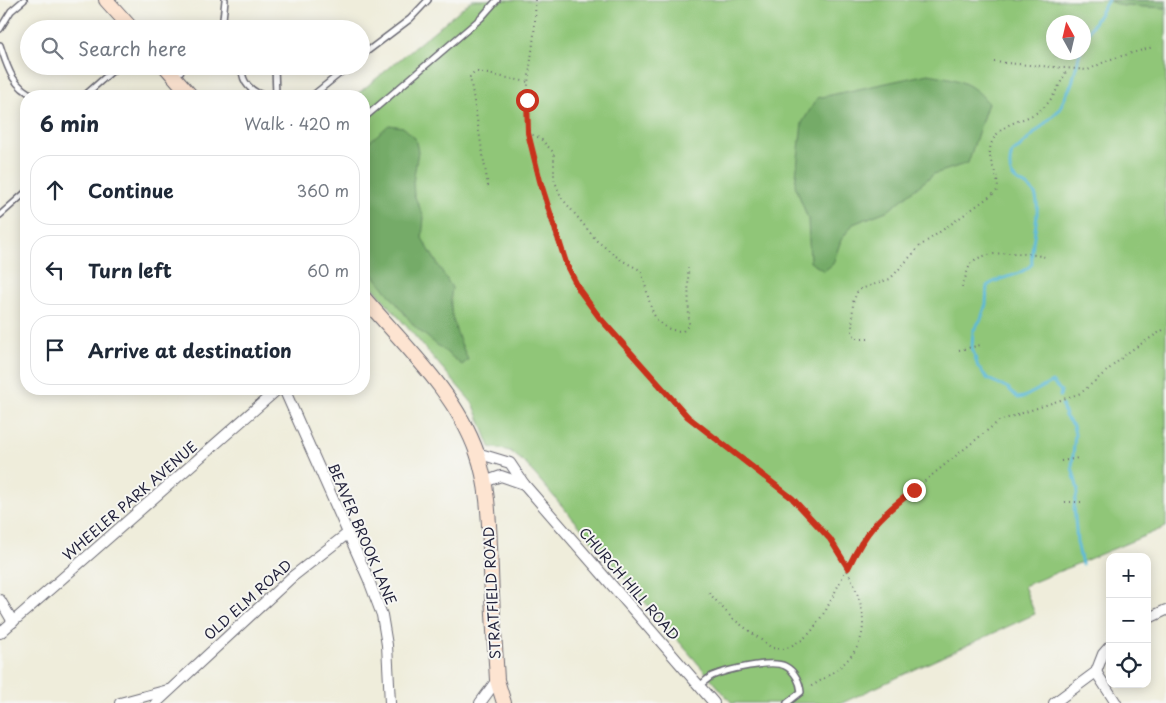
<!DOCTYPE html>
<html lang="en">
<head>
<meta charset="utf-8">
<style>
  :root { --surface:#fff; --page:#f2f2f3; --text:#1f2937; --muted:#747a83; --line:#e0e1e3 }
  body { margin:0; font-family:"Playpen Sans",sans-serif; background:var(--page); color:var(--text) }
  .controls { position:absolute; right:15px; bottom:15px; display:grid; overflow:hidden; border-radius:10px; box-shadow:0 2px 12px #0003 }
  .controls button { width:45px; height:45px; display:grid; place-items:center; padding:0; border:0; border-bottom:1px solid var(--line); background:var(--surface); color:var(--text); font:25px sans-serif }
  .compass { position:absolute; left:1046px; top:15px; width:45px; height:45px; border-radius:50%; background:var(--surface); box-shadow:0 2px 12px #0003; rotate:352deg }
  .stop { position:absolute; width:15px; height:15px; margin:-11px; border:4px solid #c8321e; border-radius:50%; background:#fff }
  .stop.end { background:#c8321e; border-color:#fff; box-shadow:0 1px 5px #0008 }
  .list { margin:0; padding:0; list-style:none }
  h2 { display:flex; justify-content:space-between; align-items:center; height:65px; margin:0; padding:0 20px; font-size:21px }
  h2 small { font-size:16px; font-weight:400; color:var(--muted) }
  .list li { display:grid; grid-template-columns:32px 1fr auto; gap:15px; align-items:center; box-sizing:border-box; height:70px; margin:0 10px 10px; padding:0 10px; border:1px solid var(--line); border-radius:20px }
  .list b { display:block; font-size:19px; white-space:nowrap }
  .list em { font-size:16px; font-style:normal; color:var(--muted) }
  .icon { flex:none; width:28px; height:28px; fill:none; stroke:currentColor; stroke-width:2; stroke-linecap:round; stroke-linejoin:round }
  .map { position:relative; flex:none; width:1166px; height:703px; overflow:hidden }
  .search { position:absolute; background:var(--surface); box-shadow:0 2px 12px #0003; left:20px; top:20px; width:350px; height:55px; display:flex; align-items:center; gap:12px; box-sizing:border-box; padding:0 18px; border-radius:28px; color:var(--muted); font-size:19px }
  .panel { position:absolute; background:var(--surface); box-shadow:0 2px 12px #0003; left:20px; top:90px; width:350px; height:305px; border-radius:20px }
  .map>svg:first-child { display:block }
  .green { fill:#90c678; stroke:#59745a; fill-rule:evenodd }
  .forest { fill:#74ab68; stroke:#4b6652 }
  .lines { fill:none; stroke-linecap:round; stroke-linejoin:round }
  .stream { stroke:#5bb9d9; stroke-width:3 }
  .lane-casing { stroke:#6a6973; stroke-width:8 }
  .street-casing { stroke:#6a6973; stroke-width:12 }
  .secondary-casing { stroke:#6a6973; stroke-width:16 }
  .path { stroke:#6a6973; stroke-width:2; stroke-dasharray:1 4; stroke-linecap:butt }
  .lane { stroke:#fff; stroke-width:5 }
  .street { stroke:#fff; stroke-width:10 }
  .secondary { stroke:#fde4d1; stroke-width:14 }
  .route { stroke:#c8321e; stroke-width:6 }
  .labels { text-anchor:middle; stroke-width:4; stroke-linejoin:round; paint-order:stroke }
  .street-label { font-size:14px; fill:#22223b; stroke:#f6f6f2 }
</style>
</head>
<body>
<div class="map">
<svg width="1166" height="703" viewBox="0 0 1166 703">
  <rect width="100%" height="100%" fill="#f6f6f2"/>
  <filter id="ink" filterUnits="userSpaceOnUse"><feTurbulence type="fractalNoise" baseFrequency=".02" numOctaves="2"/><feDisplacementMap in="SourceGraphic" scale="10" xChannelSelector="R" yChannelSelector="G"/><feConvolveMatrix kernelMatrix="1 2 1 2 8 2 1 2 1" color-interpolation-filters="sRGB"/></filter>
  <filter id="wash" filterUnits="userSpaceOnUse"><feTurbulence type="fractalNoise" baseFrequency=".0096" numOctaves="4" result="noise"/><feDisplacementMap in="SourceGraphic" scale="20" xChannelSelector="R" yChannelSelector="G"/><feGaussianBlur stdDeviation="1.12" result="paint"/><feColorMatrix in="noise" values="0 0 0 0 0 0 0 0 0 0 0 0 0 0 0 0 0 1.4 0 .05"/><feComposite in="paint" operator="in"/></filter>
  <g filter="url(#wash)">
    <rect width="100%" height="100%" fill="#efeddb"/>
    <path class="green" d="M 472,0 L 1166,0 L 1166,527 L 1024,586 L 1035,614 L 842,703 L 732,703 L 525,463 L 510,451 L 490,447 L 474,405 L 364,277 L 364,96 L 355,96 ZM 1054,22 L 1084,22 L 1084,52 L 1054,52 Z"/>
    <g class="forest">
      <path d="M 1105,0 L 1166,0 L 1166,8 L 1123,6 Z"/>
      <path d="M 928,74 C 953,78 973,82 988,103 L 968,163 L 934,174 L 889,210 L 853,224 L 841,240 L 833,264 L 824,271 L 810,262 L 808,219 L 795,185 L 802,123 L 817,98 Z"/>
      <path d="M 389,125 L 403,127 L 415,138 L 418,151 L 413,183 L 414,195 L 424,217 L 422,238 L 452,288 C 447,314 458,336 468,360 L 462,365 L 416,328 L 364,263 L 364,146 Z"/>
    </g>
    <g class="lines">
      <g class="stream">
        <path d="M 1084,39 L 1108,0"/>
        <path d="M 1060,396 L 1061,391 L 1052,382 L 1024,397 L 1018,398 L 1008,388 L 988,379 L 978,367 L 972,348 L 973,331 L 981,319 L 986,304 L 987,286 C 1001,275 1019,278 1032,264 C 1030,243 1039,223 1037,202 C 1035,176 1001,192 1012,152 L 1019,148 L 1059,110 L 1072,83 L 1080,52"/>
        <path d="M 1062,405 L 1065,416 L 1073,426 L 1075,434 L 1072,467 L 1078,490 L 1074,506 L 1077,542 L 1082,564"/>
      </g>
    </g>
  </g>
  <g filter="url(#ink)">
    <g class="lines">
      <defs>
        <g id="lane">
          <path d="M 0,29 L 11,11 L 24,0"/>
          <path d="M 222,29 L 225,0"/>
          <path d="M 0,45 C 7,66 12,87 35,96"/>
          <path d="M 361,56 L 410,19 L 428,0"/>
          <path d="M 242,66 C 241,83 252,93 267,96"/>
          <path d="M 275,66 L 276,96"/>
          <path d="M 176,76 L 186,66"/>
          <path d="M 84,96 L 118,66"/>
          <path d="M 312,96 L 349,66"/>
          <path d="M 364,118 L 481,18 L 497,0"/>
          <path d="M 0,215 L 26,192"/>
          <path d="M 699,686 C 703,683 707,679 712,676 C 726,670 772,659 785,666 C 795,671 800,682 801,692 L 787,703"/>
        </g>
        <g id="street">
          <path d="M 284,389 L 368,578 L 382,615 L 387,645 L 390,703"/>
          <path d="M 477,453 L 510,463 L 524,484 L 714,703"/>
          <path d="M 484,482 L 501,476 L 524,484"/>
          <path d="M 0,600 L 13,622"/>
          <path d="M 1147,619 L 1166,610"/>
          <path d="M 0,633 L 278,389"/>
          <path d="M 1096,672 L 1116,703"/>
          <path d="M 120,703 L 168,690"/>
          <path d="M 156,703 L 292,577 L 347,534"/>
          <path d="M 480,703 L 497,680"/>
          <path d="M 1054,703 L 1096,672 L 1103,654 L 1110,646"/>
        </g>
        <g id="secondary">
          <path d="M 106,0 L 132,29"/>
          <path d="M 165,66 L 191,96"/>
          <path d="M 364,298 C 404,345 456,393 477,453 C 490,490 489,532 491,570 C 492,606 495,643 497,680 L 504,703"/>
        </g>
      </defs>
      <use href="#lane" class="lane-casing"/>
      <use href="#street" class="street-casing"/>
      <use href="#secondary" class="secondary-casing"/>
      <g class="path">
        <path d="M 535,0 C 537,34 528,67 527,100 C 526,148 552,239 575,282 C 587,305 604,322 621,341 C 643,366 663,395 688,417 C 751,473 819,502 854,585 C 877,640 854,662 808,688"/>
        <path d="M 994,62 L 1088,70 L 1108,60 L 1153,47"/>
        <path d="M 528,133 L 540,138 L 554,153 L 554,179 L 561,197 L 597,241 L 621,260 L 640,270 C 652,296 646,331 683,331 L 689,325 L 688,268"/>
        <path d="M 488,186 L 470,77 L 474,72 L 478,72 L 528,82"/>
        <path d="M 962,287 C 965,280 967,271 970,265 C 980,248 1029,253 1045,257"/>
        <path d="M 868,339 L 857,339 L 852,333 L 853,302 L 858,290 L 890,279 L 920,246 L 996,192 C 1004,177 982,161 993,140 C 1004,120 1026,122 1042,109 C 1053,100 1060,83 1067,70"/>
        <path d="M 959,350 L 981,345"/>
        <path d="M 1061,461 L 1079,458"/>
        <path d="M 1065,502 L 1083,502"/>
        <path d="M 709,593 L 732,618 L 772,648 L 785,649 L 802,640 L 811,632 L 826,610 L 862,538 L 890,509 L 999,421 L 1081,393 L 1130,351 L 1166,328"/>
      </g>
      <use href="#lane" class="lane"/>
      <use href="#street" class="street"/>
      <use href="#secondary" class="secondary"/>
    </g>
  </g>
  <g class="lines" filter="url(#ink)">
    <path class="route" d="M 527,100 L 528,133 L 540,181 L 567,266 L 580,291 L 599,317 L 688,417 L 792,498 L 830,539 L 848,568 C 866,530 881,515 914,490"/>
  </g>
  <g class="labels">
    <g class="street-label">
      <text transform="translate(130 501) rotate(-41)" y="5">WHEELER PARK AVENUE</text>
      <text transform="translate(362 534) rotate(67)" y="5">BEAVER BROOK LANE</text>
      <text transform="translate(629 584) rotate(49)" y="5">CHURCH HILL ROAD</text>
      <text transform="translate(492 593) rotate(-93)" y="5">STRATFIELD ROAD</text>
      <text transform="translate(248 600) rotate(-42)" y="5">OLD ELM ROAD</text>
    </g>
  </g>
</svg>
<div class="controls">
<button>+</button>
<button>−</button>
<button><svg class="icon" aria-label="locate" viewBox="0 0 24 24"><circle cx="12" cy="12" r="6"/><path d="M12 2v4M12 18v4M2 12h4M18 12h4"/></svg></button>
</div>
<svg class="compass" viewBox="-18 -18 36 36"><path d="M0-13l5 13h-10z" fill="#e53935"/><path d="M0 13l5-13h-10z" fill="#747a83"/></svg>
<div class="stop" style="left:527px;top:100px"></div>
<div class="stop end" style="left:914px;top:490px"></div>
<div class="search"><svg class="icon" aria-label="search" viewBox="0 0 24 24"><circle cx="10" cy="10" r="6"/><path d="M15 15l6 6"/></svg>Search here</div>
<section class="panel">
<h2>6 min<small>Walk · 420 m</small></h2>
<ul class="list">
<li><svg class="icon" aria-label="ahead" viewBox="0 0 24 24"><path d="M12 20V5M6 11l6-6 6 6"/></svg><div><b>Continue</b></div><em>360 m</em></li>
<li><svg class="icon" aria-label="left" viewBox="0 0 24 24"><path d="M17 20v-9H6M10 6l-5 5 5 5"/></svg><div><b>Turn left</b></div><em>60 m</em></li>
<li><svg class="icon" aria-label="arrive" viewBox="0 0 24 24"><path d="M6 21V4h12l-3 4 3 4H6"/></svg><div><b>Arrive at destination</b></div></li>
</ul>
</section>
</div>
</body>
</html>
